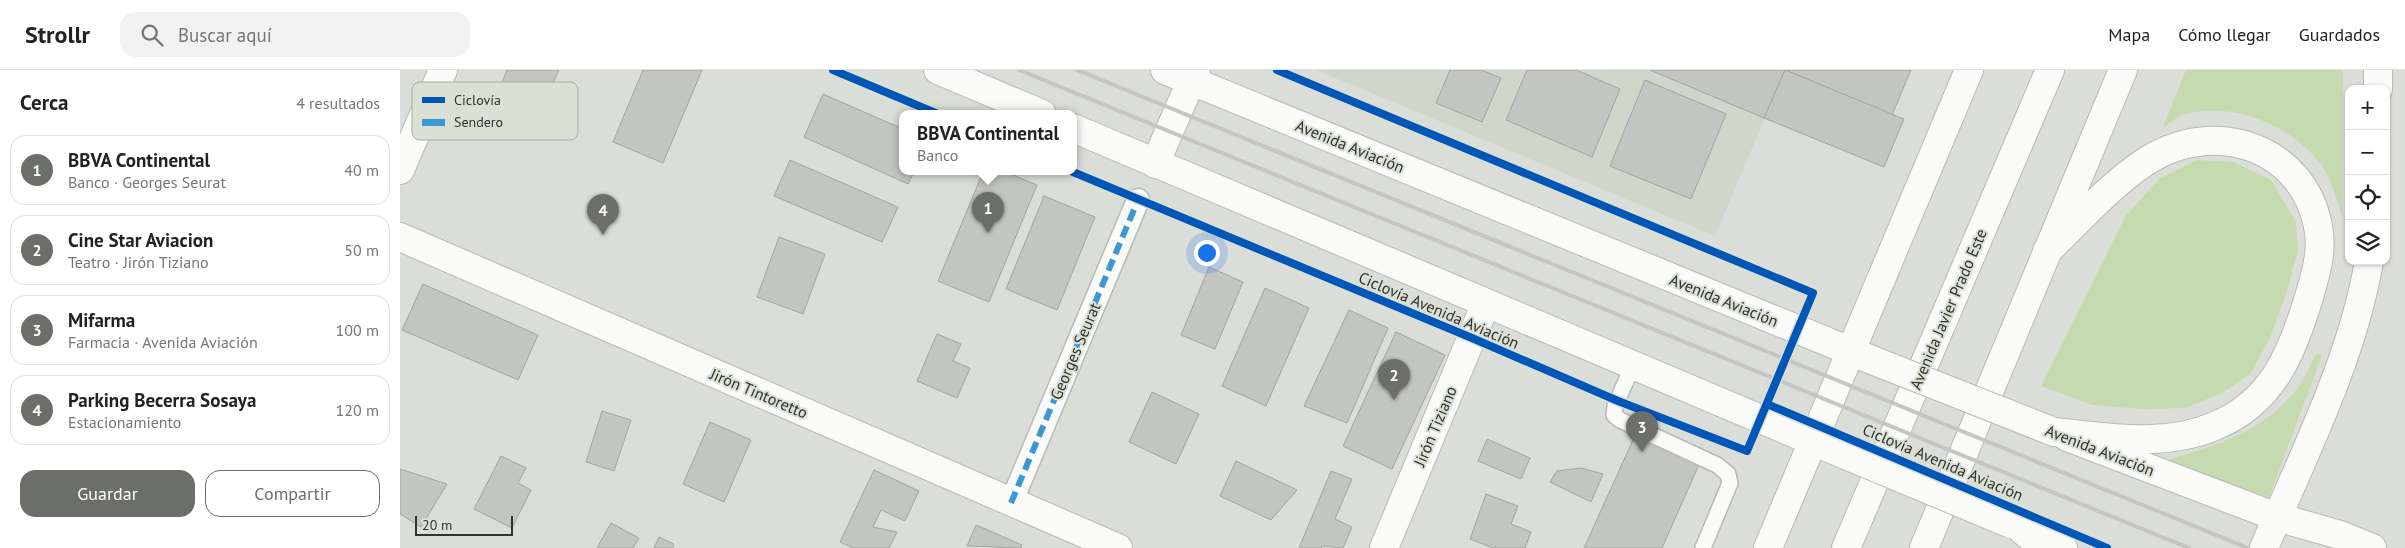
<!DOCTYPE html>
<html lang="es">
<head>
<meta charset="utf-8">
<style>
  :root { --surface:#fff; --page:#f2f2f2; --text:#222; --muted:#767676; --line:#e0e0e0; --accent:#6c6e6a }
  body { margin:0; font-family:"PT Sans",sans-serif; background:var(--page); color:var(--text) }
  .controls { position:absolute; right:15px; top:15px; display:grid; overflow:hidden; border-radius:10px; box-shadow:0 1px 4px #0004 }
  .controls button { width:45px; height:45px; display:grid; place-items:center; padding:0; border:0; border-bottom:1px solid var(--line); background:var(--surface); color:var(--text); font:25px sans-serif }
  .scale { position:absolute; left:15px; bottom:12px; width:98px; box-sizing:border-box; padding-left:5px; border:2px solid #31332f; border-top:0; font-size:14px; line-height:18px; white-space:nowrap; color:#31332f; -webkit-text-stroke:4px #dbe0d5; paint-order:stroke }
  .you { position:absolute; left:806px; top:182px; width:18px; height:18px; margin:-12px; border:4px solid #fff; border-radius:50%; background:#1a73e8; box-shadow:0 0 0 8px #1a73e833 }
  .badge { display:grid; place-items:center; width:32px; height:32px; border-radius:50%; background:var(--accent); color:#fff; font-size:16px; font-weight:700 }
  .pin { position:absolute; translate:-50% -41px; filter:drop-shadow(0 1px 2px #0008) }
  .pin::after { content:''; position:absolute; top:26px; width:18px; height:15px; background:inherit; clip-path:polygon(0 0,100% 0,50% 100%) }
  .popup { position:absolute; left:499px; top:40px; width:178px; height:65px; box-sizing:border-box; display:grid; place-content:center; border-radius:10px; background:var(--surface); filter:drop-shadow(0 1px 4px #0005); font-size:16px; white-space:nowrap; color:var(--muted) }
  .popup b { font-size:19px; color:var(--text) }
  .popup::after { content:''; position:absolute; left:50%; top:100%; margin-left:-10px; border:10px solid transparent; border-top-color:var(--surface) }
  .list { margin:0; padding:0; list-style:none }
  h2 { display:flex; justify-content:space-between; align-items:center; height:65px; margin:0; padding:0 20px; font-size:21px }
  h2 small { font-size:16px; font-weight:400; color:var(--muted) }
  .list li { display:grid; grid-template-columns:32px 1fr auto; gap:15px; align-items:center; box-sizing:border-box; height:70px; margin:0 10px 10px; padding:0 10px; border:1px solid var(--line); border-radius:15px }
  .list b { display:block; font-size:19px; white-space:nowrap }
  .list p { margin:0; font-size:16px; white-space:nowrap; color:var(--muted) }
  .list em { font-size:16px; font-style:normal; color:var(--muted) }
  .actions { display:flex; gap:10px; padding:15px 20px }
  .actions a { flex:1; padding:11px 0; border:1px solid var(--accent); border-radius:15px; text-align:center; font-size:18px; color:var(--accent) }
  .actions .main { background:var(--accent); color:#fff }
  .icon { flex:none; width:28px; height:28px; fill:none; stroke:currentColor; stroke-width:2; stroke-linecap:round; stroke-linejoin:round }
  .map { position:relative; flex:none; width:2005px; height:478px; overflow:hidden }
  header { display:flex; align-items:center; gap:30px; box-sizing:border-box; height:70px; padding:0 25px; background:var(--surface); border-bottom:1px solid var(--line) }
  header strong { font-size:24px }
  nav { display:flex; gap:28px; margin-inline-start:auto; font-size:18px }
  .search { width:350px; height:45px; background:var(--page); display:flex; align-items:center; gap:12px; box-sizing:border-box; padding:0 18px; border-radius:15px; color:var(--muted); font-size:19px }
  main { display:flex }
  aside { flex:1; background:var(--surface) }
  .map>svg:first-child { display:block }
  .built { fill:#d0d6c9 }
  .green { fill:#c6daaf }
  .building { fill:#c3c5c1; stroke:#a2a4a0 }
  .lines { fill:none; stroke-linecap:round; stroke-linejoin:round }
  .service-casing { stroke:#b7b9b5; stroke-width:18 }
  .pedestrian-casing { stroke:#b7b9b5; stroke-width:25 }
  .minor-casing { stroke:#b7b9b5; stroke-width:30 }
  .tertiary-casing { stroke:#b7b9b5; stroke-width:30 }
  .primary-casing { stroke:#b7b9b5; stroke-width:30 }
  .motorway-casing { stroke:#b7b9b5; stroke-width:30 }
  .service { stroke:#fafaf9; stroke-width:15 }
  .pedestrian { stroke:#fafaf9; stroke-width:22 }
  .minor { stroke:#fafaf9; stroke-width:28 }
  .tertiary { stroke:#fafaf9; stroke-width:28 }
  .primary { stroke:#fafaf9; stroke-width:28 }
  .motorway { stroke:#fafaf9; stroke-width:28 }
  .rail { stroke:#c5c5c4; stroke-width:4 }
  .primary-bridge-casing { stroke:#b7b9b5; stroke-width:30; stroke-linecap:butt }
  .primary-bridge { stroke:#fafaf9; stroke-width:28 }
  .quiet { stroke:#3d97d7; stroke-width:6; stroke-dasharray:12 6; stroke-linecap:butt }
  .cycleway-casing { stroke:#dbe0d5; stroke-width:11 }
  .cycleway { stroke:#0057b8; stroke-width:8 }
  .labels { text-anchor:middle; stroke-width:4; stroke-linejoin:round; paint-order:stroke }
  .street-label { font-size:16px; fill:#31332f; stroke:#dbe0d5 }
  .key { fill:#dbe0d5; stroke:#a8aca3; stroke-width:1 }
  .key-label { font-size:14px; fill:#31332f }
</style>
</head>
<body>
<header>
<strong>Strollr</strong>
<div class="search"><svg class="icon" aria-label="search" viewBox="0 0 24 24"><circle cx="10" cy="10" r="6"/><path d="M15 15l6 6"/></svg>Buscar aquí</div>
<nav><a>Mapa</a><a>Cómo llegar</a><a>Guardados</a></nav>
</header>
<main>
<aside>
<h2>Cerca<small>4 resultados</small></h2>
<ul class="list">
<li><span class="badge">1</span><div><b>BBVA Continental</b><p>Banco · Georges Seurat</p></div><em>40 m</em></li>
<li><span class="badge">2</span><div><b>Cine Star Aviacion</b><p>Teatro · Jirón Tiziano</p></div><em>50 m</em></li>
<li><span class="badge">3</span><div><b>Mifarma</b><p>Farmacia · Avenida Aviación</p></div><em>100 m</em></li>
<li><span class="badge">4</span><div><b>Parking Becerra Sosaya</b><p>Estacionamiento</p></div><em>120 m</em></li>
</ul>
<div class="actions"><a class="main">Guardar</a><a>Compartir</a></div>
</aside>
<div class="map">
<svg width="2005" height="478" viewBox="0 0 2005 478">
  <rect width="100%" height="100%" fill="#dbddd8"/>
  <path class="built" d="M 916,0 L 1385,0 L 1315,166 Z"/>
  <g class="green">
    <path d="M 1786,0 L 1943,0 L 1942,146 C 1936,128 1931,107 1920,93 C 1890,55 1833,31 1786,44 C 1778,46 1770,53 1763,57 Z"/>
    <path d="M 1797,90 L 1833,92 L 1871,110 L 1896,152 L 1898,180 L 1886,224 L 1870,268 L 1851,303 L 1822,323 L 1785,338 L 1744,339 L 1692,335 L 1641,316 L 1725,147 L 1759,109 Z"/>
    <path d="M 1917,283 L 1922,286 L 1869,427 L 1765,391 C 1815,375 1861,364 1896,320 C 1904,310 1910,295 1917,283 Z"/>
  </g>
  <g class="building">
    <path d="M 107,0 L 159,0 L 141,40 L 98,22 Z"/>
    <path d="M 243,0 L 302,0 L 263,93 L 213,72 Z"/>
    <path d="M 1050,0 L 1081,0 L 1101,8 L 1082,52 L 1036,33 Z"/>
    <path d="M 1127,0 L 1176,0 L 1220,19 L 1192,87 L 1106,50 Z"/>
    <path d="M 1250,0 L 1385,0 L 1364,48 Z"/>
    <path d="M 1385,0 L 1511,0 L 1492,45 Z"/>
    <path d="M 1385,0 L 1504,49 L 1484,97 L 1364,48 Z"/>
    <path d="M 1245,10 L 1326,44 L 1291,129 L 1210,96 Z"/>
    <path d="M 423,24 L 503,59 L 503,102 L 514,102 L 508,114 L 404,67 Z"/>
    <path d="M 390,90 L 498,137 L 482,172 L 374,126 Z"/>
    <path d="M 583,102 L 606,102 L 637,115 L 589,232 L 538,211 Z"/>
    <path d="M 644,126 L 695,147 L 657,240 L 606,219 Z"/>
    <path d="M 379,167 L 425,184 L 403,244 L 357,227 Z"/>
    <path d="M 809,197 L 843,212 L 815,279 L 781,265 Z"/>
    <path d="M 23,214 L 138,265 L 118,310 L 2,260 Z"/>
    <path d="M 865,218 L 909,238 L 866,336 L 822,316 Z"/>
    <path d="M 949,240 L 988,258 L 947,353 L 904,336 Z"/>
    <path d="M 996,262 L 1045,285 L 992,399 L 943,376 Z"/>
    <path d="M 537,264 L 561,274 L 553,291 L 570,298 L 557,328 L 517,311 Z"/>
    <path d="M 752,322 L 799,344 L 776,394 L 729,372 Z"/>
    <path d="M 202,341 L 231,350 L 214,401 L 186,392 Z"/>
    <path d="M 310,352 L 351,370 L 324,432 L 283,414 Z"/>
    <path d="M 1237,361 L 1301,390 L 1262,478 L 1184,478 Z"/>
    <path d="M 1087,369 L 1130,388 L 1121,409 L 1078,391 Z"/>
    <path d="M 101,386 L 126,398 L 118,413 L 131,420 L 112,458 L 74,439 Z"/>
    <path d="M 836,391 L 897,420 L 871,450 L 820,426 Z"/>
    <path d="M 1181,398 L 1203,404 L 1191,432 L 1150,412 L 1157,401 Z"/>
    <path d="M 0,399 L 47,414 L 21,457 L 0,444 Z"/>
    <path d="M 474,400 L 519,421 L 505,451 L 481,440 L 473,457 L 497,462 L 489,478 L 453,478 L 440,472 Z"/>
    <path d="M 931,401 L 952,409 L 935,449 L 952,457 L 943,478 L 922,476 L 921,478 L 899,478 Z"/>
    <path d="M 1086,424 L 1118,436 L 1111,454 L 1131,462 L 1125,478 L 1093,478 L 1070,469 Z"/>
    <path d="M 211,453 L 239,468 L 233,478 L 197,478 Z"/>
    <path d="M 576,455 L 622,475 L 621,478 L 567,476 Z"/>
    <path d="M 259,467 L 274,474 L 272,478 L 254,478 Z"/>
  </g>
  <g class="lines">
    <defs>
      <path id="service" d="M 1233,295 L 1215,336 L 1214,345 L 1220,350 L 1317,395 L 1328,404 L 1330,413 L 1303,478"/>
      <path id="pedestrian" d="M 611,433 L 738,130"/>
      <g id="minor">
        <path d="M 755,94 L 796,0"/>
        <path d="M 0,167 L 718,478"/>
        <path d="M 984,478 L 1086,233"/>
      </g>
      <path id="tertiary" d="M 0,100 L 43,0"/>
      <g id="primary">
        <path d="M 538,0 L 642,44"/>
        <path d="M 765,0 L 1472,290"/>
        <path d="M 1978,19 L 1978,0"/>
        <path d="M 673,58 L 1436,381"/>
        <path d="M 1667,367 L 1877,447 L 1940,465 L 1972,478"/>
        <path d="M 1624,460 L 1663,478"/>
        <path d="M 1368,478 L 1569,0"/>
        <path d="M 1864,478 C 1902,388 1953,288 1969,191"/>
      </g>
      <g id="motorway">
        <path d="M 1647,181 C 1679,151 1717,107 1755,86 C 1820,50 1903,79 1918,156 C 1923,181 1916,203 1909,227 C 1892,283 1873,332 1815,356 C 1763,378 1708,367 1654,362"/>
        <path d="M 1622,460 L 1644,478"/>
        <path d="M 1446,478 L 1650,0"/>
        <path d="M 1524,478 L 1723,0"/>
      </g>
    </defs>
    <use href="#service" class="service-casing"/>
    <use href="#pedestrian" class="pedestrian-casing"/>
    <use href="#minor" class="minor-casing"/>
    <use href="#tertiary" class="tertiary-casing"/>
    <use href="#primary" class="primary-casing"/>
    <use href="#motorway" class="motorway-casing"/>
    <use href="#service" class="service"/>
    <use href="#pedestrian" class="pedestrian"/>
    <use href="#minor" class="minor"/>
    <use href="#tertiary" class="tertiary"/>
    <use href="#primary" class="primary"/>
    <use href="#motorway" class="motorway"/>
    <g class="rail">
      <path d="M 619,0 L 1789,478"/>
      <path d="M 677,0 L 1848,478"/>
    </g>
    <defs>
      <g id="primary-bridge">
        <path d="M 1472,290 L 1649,360"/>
        <path d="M 1436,381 L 1611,454"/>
      </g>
    </defs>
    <use href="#primary-bridge" class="primary-bridge-casing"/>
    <use href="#primary-bridge" class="primary-bridge"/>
    <path class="quiet" d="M 611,433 L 738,130"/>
    <defs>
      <g id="cycleway">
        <path d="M 433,0 L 538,44"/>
        <path d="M 673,102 L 1072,268 L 1218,331 L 1347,381 L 1413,223 L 877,0"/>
        <path d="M 1367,334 L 1707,478"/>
      </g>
    </defs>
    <use href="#cycleway" class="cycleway-casing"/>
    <use href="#cycleway" class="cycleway"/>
  </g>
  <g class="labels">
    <g class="street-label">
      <text transform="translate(950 76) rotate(22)" y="6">Avenida Aviación</text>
      <text transform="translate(1324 230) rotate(22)" y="6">Avenida Aviación</text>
      <text transform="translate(1548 239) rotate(-67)" y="6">Avenida Javier Prado Este</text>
      <text transform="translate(1039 240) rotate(23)" y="6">Ciclovía Avenida Aviación</text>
      <text transform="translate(675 281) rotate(-67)" y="6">Georges Seurat</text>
      <text transform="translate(359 323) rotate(23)" y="6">Jirón Tintoretto</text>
      <text transform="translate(1035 356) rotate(-67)" y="6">Jirón Tiziano</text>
      <text transform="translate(1700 380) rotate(21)" y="6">Avenida Aviación</text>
      <text transform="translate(1543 392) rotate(23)" y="6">Ciclovía Avenida Aviación</text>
    </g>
  </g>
  <rect x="12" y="12" width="166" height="58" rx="8" class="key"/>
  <rect x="22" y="27" width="23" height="6" fill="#0057b8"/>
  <rect x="22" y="49" width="23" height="7" fill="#3d97d7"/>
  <g class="key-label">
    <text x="54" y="35">Ciclovía</text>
    <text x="54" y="57">Sendero</text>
  </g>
</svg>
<div class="controls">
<button>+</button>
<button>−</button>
<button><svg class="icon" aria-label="locate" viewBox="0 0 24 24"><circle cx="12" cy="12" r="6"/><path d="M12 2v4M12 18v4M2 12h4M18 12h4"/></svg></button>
<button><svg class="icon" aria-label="layers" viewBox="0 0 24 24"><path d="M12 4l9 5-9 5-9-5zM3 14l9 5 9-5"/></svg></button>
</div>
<div class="scale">20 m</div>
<div class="you"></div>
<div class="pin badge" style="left:588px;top:163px">1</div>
<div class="popup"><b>BBVA Continental</b>Banco</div>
<div class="pin badge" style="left:994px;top:330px">2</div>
<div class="pin badge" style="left:1242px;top:382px">3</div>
<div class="pin badge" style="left:203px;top:165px">4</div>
</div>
</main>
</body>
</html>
